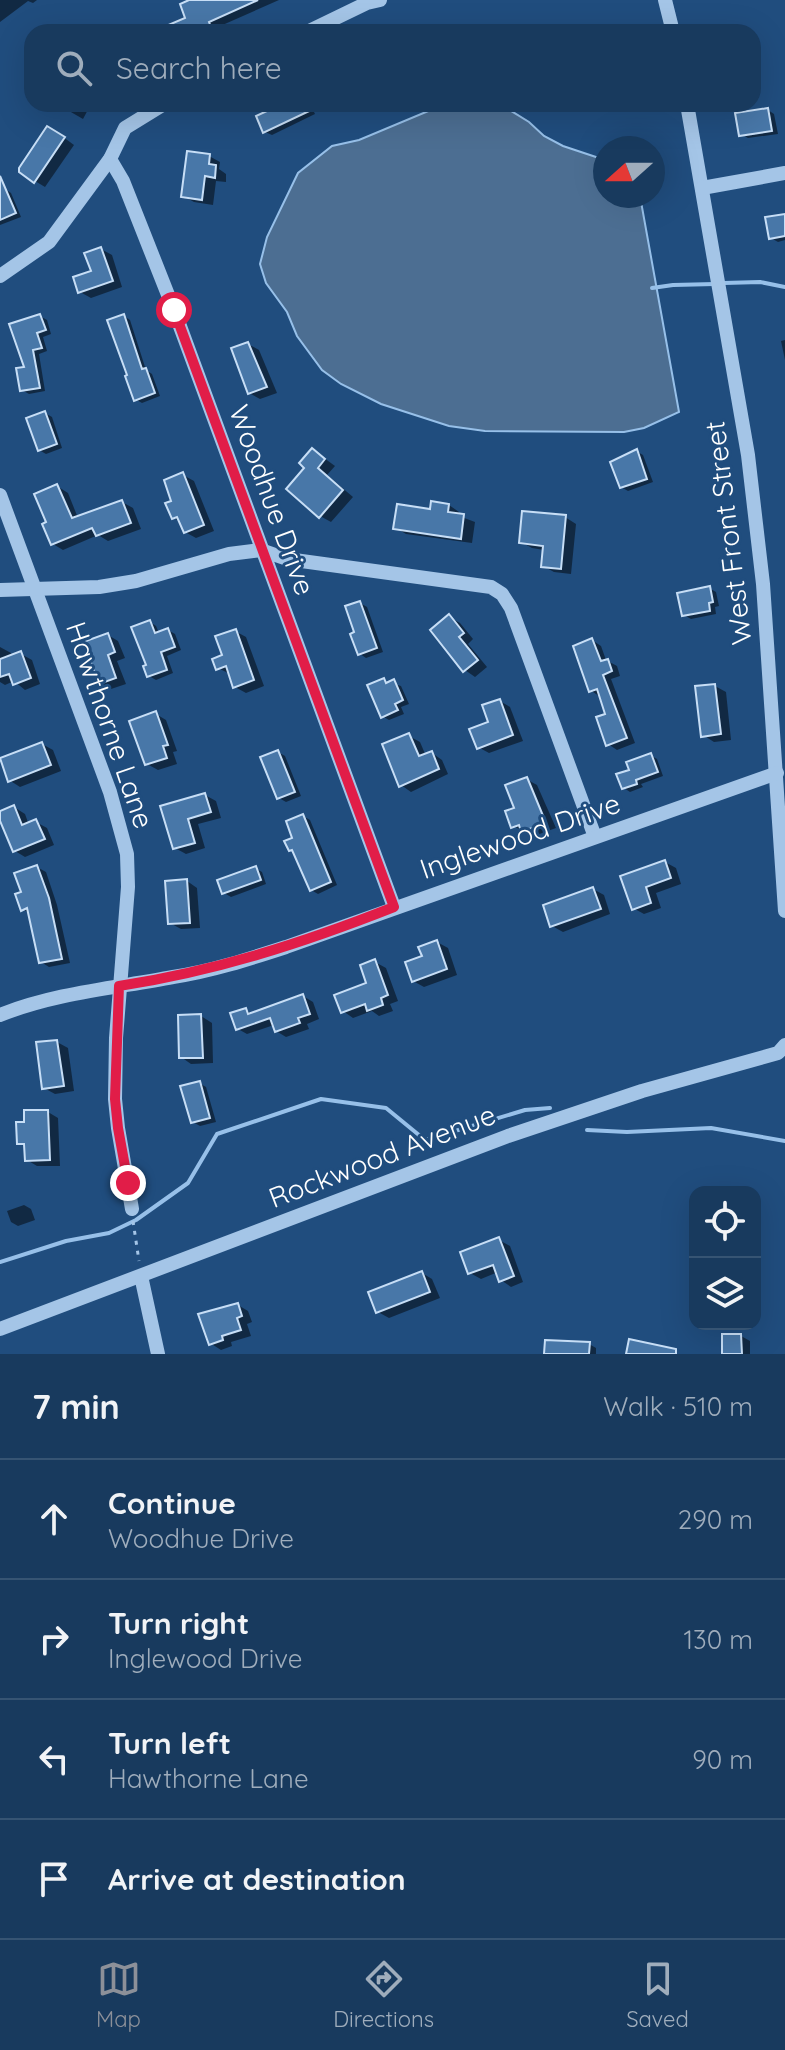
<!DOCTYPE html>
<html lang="en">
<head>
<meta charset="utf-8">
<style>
  :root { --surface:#183a5e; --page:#254567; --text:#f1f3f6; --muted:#9fadbc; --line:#365473; --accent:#8c9099 }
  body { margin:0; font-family:Quicksand,sans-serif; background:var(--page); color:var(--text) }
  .controls { position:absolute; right:24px; bottom:24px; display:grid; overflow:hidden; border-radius:16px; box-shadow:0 8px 32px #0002 }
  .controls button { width:72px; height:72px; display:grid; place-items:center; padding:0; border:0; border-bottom:2px solid var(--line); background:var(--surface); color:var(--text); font:40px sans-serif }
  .compass { position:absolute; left:593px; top:136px; width:72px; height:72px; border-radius:50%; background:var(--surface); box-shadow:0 8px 32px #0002; rotate:249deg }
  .stop { position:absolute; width:24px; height:24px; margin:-18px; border:6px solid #e11d48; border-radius:50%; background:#fff }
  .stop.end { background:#e11d48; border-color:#fff; box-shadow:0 2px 8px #0008 }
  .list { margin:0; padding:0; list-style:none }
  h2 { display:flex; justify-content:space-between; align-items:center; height:104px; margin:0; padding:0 32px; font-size:34px }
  h2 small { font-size:26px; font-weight:400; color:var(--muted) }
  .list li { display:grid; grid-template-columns:52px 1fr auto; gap:24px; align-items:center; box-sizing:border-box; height:120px; padding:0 32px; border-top:2px solid var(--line) }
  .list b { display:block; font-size:30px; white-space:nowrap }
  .list p { margin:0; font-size:26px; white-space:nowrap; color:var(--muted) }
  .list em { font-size:26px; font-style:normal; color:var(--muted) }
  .icon { flex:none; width:44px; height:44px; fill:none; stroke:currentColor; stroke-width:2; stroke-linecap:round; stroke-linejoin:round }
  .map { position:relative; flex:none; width:785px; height:1354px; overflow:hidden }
  .search { position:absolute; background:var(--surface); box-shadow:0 8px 32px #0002; left:24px; right:24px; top:24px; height:88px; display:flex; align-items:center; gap:20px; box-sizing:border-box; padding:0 28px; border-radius:24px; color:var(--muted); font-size:30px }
  .sheet { height:584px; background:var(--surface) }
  nav { display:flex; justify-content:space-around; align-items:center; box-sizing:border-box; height:112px; border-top:2px solid var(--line); background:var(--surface); font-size:22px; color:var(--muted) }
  nav a { display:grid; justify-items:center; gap:4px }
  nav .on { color:var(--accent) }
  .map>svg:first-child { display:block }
  .water { fill:#4c6e92; stroke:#97c0e9; stroke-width:2 }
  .shadow { fill:#0007 }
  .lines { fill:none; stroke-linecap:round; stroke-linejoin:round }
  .stream { stroke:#97c0e9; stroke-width:4 }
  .building { fill:#4877a8; stroke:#c7def6; stroke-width:2 }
  .path { stroke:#a4c5e7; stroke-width:3; stroke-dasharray:4 6; stroke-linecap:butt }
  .minor { stroke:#a4c5e7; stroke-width:14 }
  .route { stroke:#e11d48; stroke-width:10 }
  .labels { text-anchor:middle; stroke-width:6; stroke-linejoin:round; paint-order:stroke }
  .street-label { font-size:28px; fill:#fff; stroke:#204d7e }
</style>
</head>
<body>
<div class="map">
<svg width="785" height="1354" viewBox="0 0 785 1354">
  <rect width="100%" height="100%" fill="#204d7e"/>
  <path class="water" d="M 445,104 L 500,104 L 529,122 L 544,136 L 563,146 L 605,160 L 605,196 L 640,196 L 679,412 L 644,428 L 624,432 L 485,431 L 449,426 L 381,404 L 341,384 L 322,370 L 297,336 L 287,312 L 266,283 L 260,264 L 267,237 L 298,173 L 332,146 L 359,140 Z"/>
  <g class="shadow">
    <path d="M 0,0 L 37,0 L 33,3 L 28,1 L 0,22 Z"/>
    <path d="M 195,0 L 279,0 L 218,27 L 220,32 L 158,32 L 188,19 Z"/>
    <path d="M 57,104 L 91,104 L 83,119 Z"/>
    <path d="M 286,104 L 310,104 L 315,114 L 272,135 L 265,132 Z"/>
    <path d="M 768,110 L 774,114 L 778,134 L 748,138 L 741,134 Z"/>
    <path d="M 59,134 L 74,145 L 45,187 L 35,181 Z"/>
    <path d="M 209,156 L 220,162 L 219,169 L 226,174 L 226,182 L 216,181 L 213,205 L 194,202 L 183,196 Z"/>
    <path d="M 5,189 L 11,193 L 21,217 L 0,225 L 0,191 Z"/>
    <path d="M 785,216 L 785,240 L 778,242 L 771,238 Z"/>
    <path d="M 101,249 L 112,255 L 122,287 L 91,298 L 80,292 L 93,272 Z"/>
    <path d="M 40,316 L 47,320 L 51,334 L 43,337 L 47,351 L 39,354 L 45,391 L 29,394 L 22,390 Z"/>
    <path d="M 124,316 L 130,320 L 146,370 L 152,374 L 160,396 L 142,403 L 135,399 Z"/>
    <path d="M 785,340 L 785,360 L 781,341 Z"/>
    <path d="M 248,344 L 259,350 L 277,393 L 260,399 L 249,393 Z"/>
    <path d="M 45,413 L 52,417 L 62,448 L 46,454 L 39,450 Z"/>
    <path d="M 313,450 L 335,466 L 327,475 L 353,497 L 331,522 L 320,516 L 307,468 Z"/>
    <path d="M 636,451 L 643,455 L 653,482 L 628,491 L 621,487 Z"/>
    <path d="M 183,475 L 194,481 L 214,531 L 196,538 L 185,532 L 182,522 L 173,518 L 174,502 Z"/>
    <path d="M 57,486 L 68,493 L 78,518 L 122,502 L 133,508 L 141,529 L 108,541 L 98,535 L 63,550 L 53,544 L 48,523 Z"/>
    <path d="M 449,505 L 459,512 L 459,516 L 475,522 L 472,543 L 406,534 L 396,528 Z"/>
    <path d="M 565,517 L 576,524 L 571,574 L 554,572 L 543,566 L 544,550 L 532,548 L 521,542 Z"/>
    <path d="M 709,588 L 716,592 L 719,606 L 715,607 L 716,614 L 691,619 L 684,615 Z"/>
    <path d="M 360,603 L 367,607 L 383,652 L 366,658 L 360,654 L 357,634 Z"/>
    <path d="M 449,617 L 460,623 L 473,639 L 468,644 L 487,667 L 475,677 L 465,670 Z"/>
    <path d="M 150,622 L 156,626 L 159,633 L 168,630 L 175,634 L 181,650 L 167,656 L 173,673 L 156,680 L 149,676 Z"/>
    <path d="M 235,631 L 246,637 L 264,686 L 246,693 L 235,687 L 230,674 L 218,668 Z"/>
    <path d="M 108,635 L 118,641 L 125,658 L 117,661 L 126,684 L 111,689 L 100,683 Z"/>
    <path d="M 592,640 L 601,646 L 606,660 L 617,666 L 620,676 L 611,679 L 635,743 L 617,750 L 608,744 L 608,715 L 599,696 L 590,690 Z"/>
    <path d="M 0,647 L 11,653 L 13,657 L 21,654 L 32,660 L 40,684 L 25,690 L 14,681 L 5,685 L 0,682 Z"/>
    <path d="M 384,681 L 401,686 L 409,704 L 401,707 L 404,714 L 389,720 L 382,716 Z"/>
    <path d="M 715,686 L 726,692 L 731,740 L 714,742 L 703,735 Z"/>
    <path d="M 500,701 L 510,707 L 523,741 L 489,753 L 478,747 Z"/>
    <path d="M 156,714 L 166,720 L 177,751 L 173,752 L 177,764 L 158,770 L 147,764 Z"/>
    <path d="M 409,736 L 420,742 L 426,756 L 432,753 L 442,760 L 448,774 L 411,792 L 401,785 Z"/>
    <path d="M 42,744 L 53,750 L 61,771 L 20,787 L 9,780 Z"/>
    <path d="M 278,752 L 285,756 L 301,796 L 286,802 L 279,798 Z"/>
    <path d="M 650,755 L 657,759 L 663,776 L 641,784 L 643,787 L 630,792 L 624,788 L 631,771 Z"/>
    <path d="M 526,779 L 537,785 L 556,828 L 534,836 L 513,826 Z"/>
    <path d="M 205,795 L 216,801 L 221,818 L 198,824 L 205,848 L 186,854 L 175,848 L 163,808 Z"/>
    <path d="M 14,807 L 25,814 L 29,825 L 36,822 L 47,828 L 54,845 L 25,857 L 15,851 L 0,816 L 0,813 Z"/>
    <path d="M 303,816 L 310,820 L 337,885 L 318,894 L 311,890 L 295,852 L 290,849 Z"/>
    <path d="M 665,862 L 676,868 L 681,884 L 656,893 L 661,908 L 644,914 L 633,908 L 622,877 Z"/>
    <path d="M 37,867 L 46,872 L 57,905 L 70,963 L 49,967 L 41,962 L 30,914 L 23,909 L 23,893 Z"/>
    <path d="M 255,868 L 262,872 L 266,884 L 231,897 L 224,893 Z"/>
    <path d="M 187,881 L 197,888 L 200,928 L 181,929 L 170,923 Z"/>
    <path d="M 593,889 L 604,895 L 610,914 L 563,932 L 552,926 Z"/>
    <path d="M 437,942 L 448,948 L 457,975 L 424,987 L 413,981 L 424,957 Z"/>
    <path d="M 375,962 L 386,968 L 398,1001 L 390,1004 L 393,1011 L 379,1016 L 372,1011 L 353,1018 L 343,1011 L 369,984 Z"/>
    <path d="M 303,996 L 313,1002 L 319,1019 L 307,1024 L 309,1029 L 286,1037 L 276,1031 L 274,1025 L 247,1034 L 238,1029 L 245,1010 L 253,1014 Z"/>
    <path d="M 201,1016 L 212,1023 L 213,1063 L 191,1064 L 181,1057 Z"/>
    <path d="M 57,1042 L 68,1048 L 74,1091 L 55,1094 L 44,1088 Z"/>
    <path d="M 199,1083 L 206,1087 L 216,1122 L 200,1126 L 193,1122 Z"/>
    <path d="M 48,1112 L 58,1118 L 60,1166 L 37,1166 L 27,1160 L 26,1147 L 19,1143 L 27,1124 Z"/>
    <path d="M 24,1205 L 31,1209 L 35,1220 L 18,1226 L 11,1222 L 7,1211 Z"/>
    <path d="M 499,1240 L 510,1246 L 523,1282 L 511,1287 L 501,1280 L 498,1272 L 481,1279 L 470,1273 Z"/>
    <path d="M 755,1253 L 759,1255 L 760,1280 L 755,1280 Z"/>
    <path d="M 422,1273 L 432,1279 L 440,1298 L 389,1318 L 378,1312 Z"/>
    <path d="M 238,1305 L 248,1311 L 252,1322 L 247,1324 L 251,1336 L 231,1342 L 232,1346 L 221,1350 L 210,1343 Z"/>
    <path d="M 741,1336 L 750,1341 L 750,1354 L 725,1354 Z"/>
    <path d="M 589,1344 L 596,1348 L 596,1354 L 546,1354 Z"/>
  </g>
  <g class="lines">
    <g class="stream">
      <path d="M 724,283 L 760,282 L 785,287"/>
      <path d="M 652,288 L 673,285 L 715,284"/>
      <path d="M 587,1130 L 627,1132 L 711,1128 L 785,1141"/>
      <path d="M 0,1262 L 66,1241 L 109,1233 L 136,1220 L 188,1183 L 217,1134 L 321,1099 L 386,1108 L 425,1140 L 525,1110 L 550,1108"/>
    </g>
  </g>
  <g class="building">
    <path d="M 189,0 L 258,0 L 209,22 L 211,27 L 200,32 L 152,32 L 185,18 L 180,4 Z"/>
    <path d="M 282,104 L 324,104 L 263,133 L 256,116 Z"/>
    <path d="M 768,108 L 772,131 L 739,136 L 735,113 Z"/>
    <path d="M 47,126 L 65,137 L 34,183 L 19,172 L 19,168 Z"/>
    <path d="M 187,151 L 210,154 L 209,164 L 216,165 L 215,178 L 205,176 L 202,200 L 181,197 Z"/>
    <path d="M 0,176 L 16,213 L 0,220 Z"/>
    <path d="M 785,214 L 785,236 L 769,239 L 765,217 Z"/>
    <path d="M 101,247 L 113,281 L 78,293 L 73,277 L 91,271 L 84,253 Z"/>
    <path d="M 40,314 L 46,330 L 37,333 L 42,348 L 33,350 L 40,388 L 20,391 L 16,368 L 24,367 L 9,324 Z"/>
    <path d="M 124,314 L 142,369 L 146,368 L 155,393 L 134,401 L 125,376 L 127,375 L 107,320 Z"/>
    <path d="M 248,342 L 267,387 L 248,394 L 231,348 Z"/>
    <path d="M 45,411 L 57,444 L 38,451 L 26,418 Z"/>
    <path d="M 312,448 L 325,459 L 318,468 L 343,490 L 319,518 L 286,489 L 304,468 L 299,463 Z"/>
    <path d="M 637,449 L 647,479 L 620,488 L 610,462 Z"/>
    <path d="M 183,472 L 204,525 L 184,533 L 177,517 L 172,519 L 165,503 L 171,501 L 164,480 Z"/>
    <path d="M 57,484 L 72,518 L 122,500 L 131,523 L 96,536 L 92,528 L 51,545 L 42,524 L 46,522 L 34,494 Z"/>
    <path d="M 431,501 L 449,504 L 448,512 L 464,514 L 461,539 L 393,529 L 397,504 L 430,509 Z"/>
    <path d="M 522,511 L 566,515 L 561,569 L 541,567 L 543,546 L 519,543 Z"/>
    <path d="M 710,586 L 713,602 L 709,603 L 710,611 L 682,616 L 677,593 Z"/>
    <path d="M 360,601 L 377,648 L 358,655 L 350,634 L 354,632 L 345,606 Z"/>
    <path d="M 449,614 L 464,633 L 459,637 L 478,660 L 463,672 L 430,630 Z"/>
    <path d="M 150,620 L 155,633 L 168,628 L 175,647 L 161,652 L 167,670 L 147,677 L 143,666 L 146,665 L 131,627 Z"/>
    <path d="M 236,629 L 254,680 L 233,688 L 226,666 L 216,670 L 212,659 L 222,655 L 215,636 Z"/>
    <path d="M 108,633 L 115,652 L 108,655 L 116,678 L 99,684 L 83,642 Z"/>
    <path d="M 592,638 L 601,661 L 608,659 L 612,671 L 603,675 L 627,738 L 606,746 L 596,717 L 605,714 L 597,689 L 589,692 L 573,646 Z"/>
    <path d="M 21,651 L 31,678 L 13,685 L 9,674 L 0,677 L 0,659 Z"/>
    <path d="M 384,678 L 386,683 L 394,679 L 403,700 L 395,704 L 398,710 L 381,718 L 367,685 Z"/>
    <path d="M 715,684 L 721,734 L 701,737 L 695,686 Z"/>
    <path d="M 500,699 L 513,735 L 477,749 L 469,729 L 488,722 L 482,705 Z"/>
    <path d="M 156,711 L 168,745 L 163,746 L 167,758 L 145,765 L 129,721 Z"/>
    <path d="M 409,733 L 419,756 L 432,751 L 439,769 L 399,787 L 382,744 Z"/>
    <path d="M 42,742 L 51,765 L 8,782 L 0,758 Z"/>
    <path d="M 278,750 L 295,792 L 277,799 L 260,757 Z"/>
    <path d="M 651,753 L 658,772 L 636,780 L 637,784 L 622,789 L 616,774 L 629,770 L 626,762 Z"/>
    <path d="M 527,777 L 546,823 L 521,832 L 519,825 L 511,828 L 505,811 L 514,808 L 505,785 Z"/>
    <path d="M 205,793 L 211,812 L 188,819 L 195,843 L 173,849 L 160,806 Z"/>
    <path d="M 14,805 L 22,825 L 36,819 L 45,839 L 13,852 L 0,821 L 0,811 Z"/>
    <path d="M 303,814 L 331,882 L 310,891 L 292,850 L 289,851 L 284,841 L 292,838 L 286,821 Z"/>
    <path d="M 665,860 L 671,878 L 646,887 L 651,903 L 632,910 L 620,876 Z"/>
    <path d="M 37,865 L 49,898 L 62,959 L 39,963 L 27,908 L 21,911 L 15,894 L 21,892 L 14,873 Z"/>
    <path d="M 256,866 L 261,880 L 222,894 L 217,880 Z"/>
    <path d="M 187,879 L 190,923 L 168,924 L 165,881 Z"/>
    <path d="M 593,887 L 601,909 L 550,927 L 543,905 Z"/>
    <path d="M 437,940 L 447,969 L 412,982 L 405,962 L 422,956 L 418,947 Z"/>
    <path d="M 375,959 L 388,995 L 381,998 L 383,1005 L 367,1011 L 365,1004 L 341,1013 L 334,995 L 366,983 L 360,965 Z"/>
    <path d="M 303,994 L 310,1014 L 298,1018 L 300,1023 L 275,1032 L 270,1018 L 236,1030 L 230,1013 L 246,1008 L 248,1014 Z"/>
    <path d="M 201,1014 L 203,1058 L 179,1058 L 178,1015 Z"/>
    <path d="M 57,1040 L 64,1086 L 42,1089 L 36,1042 Z"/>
    <path d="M 200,1081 L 210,1118 L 191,1123 L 180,1086 Z"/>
    <path d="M 24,1110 L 48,1110 L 50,1160 L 25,1161 L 24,1144 L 17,1144 L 16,1122 L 24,1122 Z"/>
    <path d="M 499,1237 L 514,1276 L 499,1282 L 493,1265 L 468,1274 L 460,1252 Z"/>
    <path d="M 422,1271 L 430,1292 L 376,1313 L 368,1292 Z"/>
    <path d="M 238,1303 L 242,1316 L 237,1318 L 241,1330 L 222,1336 L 223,1340 L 209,1345 L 198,1314 Z"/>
    <path d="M 722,1334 L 741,1334 L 742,1354 L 722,1354 Z"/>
    <path d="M 629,1339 L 676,1349 L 676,1354 L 626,1354 Z"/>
    <path d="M 545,1340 L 590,1342 L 589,1354 L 544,1354 Z"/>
  </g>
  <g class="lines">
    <path class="path" d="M 133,1221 L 139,1261"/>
    <g class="minor">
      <path d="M 665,0 L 673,32"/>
      <path d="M 307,32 L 367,3 L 380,0"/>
      <path d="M 687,104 L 748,455 L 763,584 L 785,911"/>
      <path d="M 110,159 L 123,181 L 174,310 L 394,907"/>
      <path d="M 702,188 L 785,173"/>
      <path d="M 0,276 L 49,242 L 110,159 L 125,128 L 164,104"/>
      <path d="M 0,495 L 110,792 L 127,854 L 128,887 L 116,1038 L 115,1099 L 118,1128 L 132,1209"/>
      <path d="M 0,590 L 99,587 L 136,581 L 229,554 L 261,550 L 287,559 L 491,587 L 502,594 L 511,608 L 595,837"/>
      <path d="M 0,1015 C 55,993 115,988 173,977 C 212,971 249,959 286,947 L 777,773"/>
      <path d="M 141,1276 L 158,1354"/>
      <path d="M 0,1329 L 508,1136 L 642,1091 L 778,1053 L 785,1045"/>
    </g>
  </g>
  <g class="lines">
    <path class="route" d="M 128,1183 L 118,1128 L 115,1099 L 119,986 C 216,971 303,943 394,907 L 174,310"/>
  </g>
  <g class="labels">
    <g class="street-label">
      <text transform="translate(272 500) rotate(70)" y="10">Woodhue Drive</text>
      <text transform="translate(728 533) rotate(-97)" y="10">West Front Street</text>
      <text transform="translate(110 725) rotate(71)" y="10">Hawthorne Lane</text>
      <text transform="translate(520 836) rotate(-19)" y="10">Inglewood Drive</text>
      <text transform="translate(382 1156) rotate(-21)" y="10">Rockwood Avenue</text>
    </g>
  </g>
</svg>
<div class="controls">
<button><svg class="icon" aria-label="locate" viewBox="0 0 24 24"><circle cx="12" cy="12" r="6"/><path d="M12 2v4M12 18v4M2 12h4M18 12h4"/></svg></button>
<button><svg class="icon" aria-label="layers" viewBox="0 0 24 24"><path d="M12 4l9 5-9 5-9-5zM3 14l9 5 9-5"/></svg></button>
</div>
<svg class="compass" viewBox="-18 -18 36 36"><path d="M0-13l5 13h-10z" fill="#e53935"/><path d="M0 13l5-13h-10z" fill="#9fadbc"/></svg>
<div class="stop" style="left:174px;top:310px"></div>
<div class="stop end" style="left:128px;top:1183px"></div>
<div class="search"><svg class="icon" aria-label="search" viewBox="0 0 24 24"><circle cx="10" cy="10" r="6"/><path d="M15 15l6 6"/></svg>Search here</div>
</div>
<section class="sheet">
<h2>7 min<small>Walk · 510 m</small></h2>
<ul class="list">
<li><svg class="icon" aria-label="ahead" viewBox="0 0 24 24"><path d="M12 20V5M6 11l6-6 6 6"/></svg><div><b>Continue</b><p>Woodhue Drive</p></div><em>290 m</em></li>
<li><svg class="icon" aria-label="right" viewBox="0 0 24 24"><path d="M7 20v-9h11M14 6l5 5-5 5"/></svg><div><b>Turn right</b><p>Inglewood Drive</p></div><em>130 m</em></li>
<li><svg class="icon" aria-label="left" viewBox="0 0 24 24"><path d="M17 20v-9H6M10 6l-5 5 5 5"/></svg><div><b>Turn left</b><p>Hawthorne Lane</p></div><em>90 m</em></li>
<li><svg class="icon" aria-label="arrive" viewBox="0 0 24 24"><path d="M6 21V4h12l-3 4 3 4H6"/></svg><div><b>Arrive at destination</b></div></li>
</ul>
</section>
<nav>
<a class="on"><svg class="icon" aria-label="map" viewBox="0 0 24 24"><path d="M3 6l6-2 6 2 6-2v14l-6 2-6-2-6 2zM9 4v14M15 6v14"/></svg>Map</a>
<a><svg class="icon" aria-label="directions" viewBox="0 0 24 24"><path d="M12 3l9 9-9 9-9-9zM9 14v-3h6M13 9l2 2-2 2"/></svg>Directions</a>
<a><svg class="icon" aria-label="saved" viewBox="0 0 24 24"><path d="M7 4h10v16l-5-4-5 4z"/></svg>Saved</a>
</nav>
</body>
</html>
